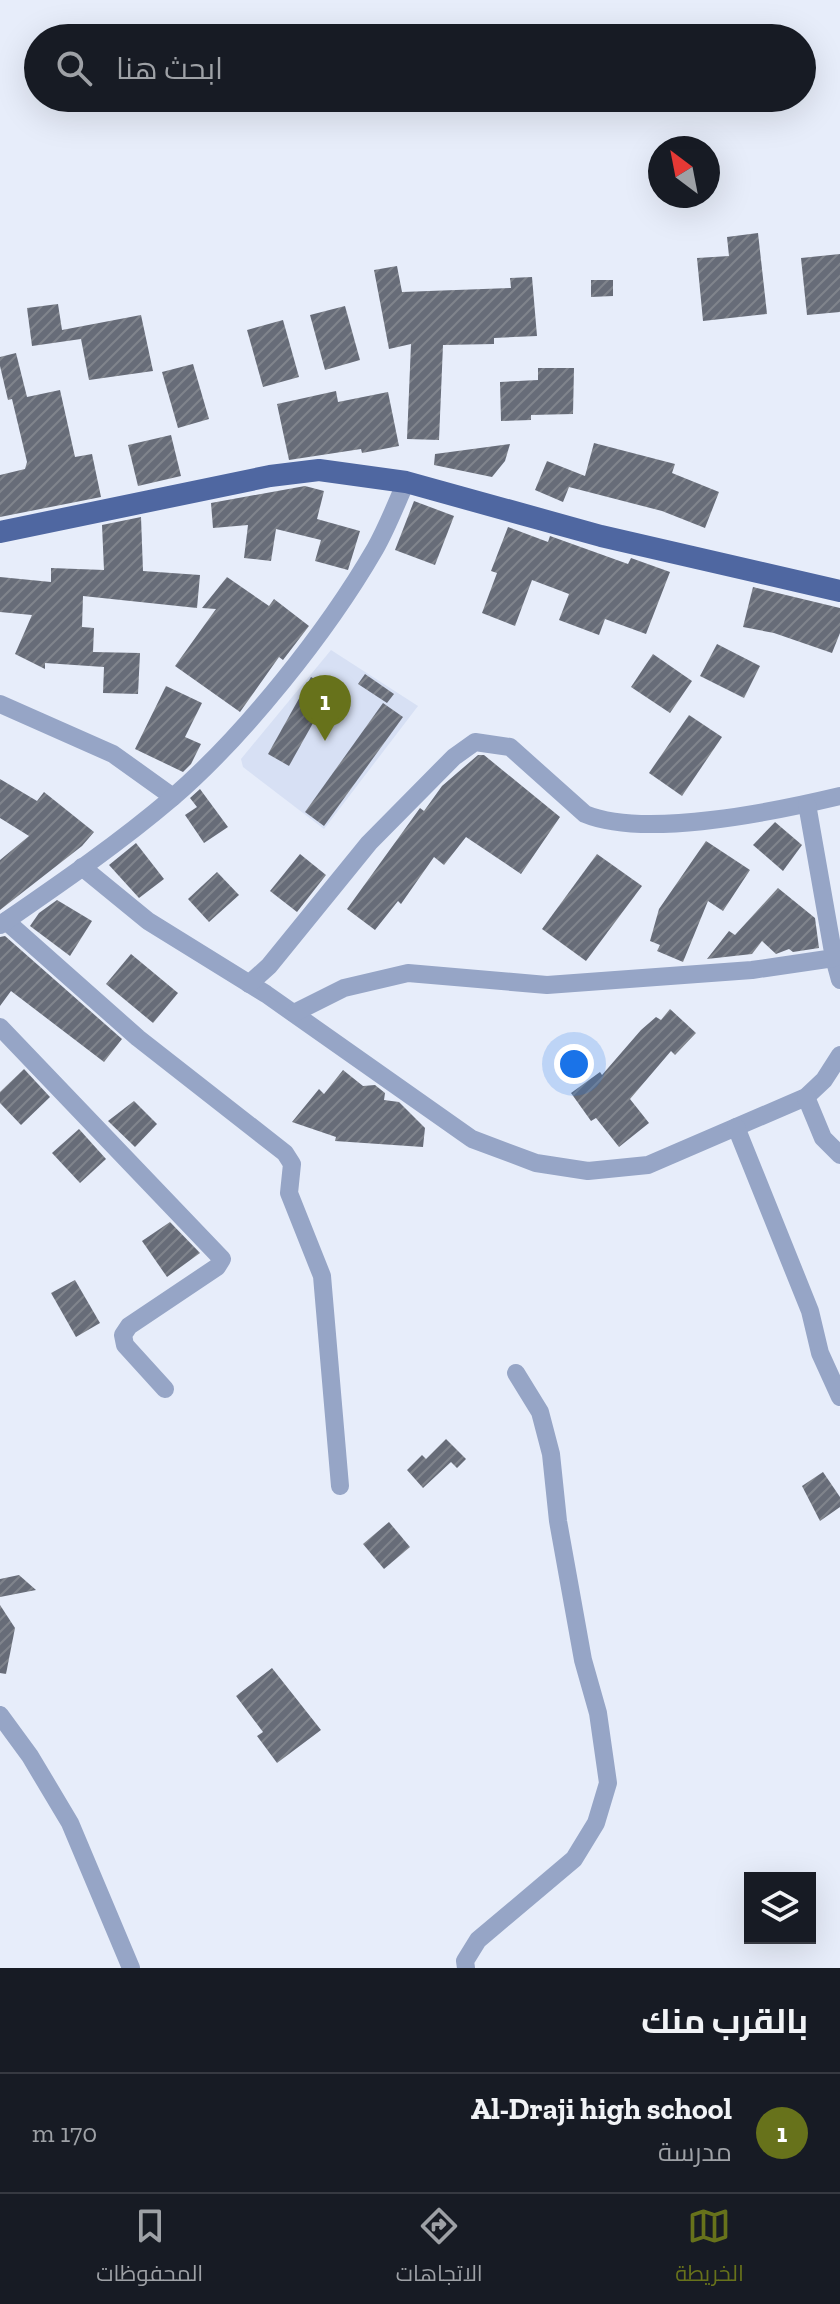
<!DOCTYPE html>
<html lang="ar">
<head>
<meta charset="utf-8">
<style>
  :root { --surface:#171b24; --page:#20242c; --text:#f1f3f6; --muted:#9ea1a6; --line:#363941; --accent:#67721b }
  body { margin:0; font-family:"Zilla Slab",Cairo,serif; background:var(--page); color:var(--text); direction:rtl }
  .controls { position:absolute; right:24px; bottom:24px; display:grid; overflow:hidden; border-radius:0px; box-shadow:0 8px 32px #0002 }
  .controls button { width:72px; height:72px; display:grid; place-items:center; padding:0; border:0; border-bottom:2px solid var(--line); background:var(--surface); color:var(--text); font:40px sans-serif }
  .compass { position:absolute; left:648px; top:136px; width:72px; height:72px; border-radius:50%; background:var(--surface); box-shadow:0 8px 32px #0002; rotate:328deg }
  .you { position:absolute; left:574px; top:1064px; width:28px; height:28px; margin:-20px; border:6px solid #fff; border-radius:50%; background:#1a73e8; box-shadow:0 0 0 12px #1a73e833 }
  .badge { display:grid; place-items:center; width:52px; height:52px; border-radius:50%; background:var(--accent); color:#fff; font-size:26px; font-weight:700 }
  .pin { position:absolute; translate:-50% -66px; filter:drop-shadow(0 2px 4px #0008) }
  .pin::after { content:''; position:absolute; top:42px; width:28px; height:24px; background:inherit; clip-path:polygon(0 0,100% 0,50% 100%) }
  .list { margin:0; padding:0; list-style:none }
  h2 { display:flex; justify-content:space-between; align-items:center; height:104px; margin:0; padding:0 32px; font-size:34px }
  h2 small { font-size:26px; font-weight:400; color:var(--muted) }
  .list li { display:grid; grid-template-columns:52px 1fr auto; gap:24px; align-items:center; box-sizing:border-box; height:120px; padding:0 32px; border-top:2px solid var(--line) }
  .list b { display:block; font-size:30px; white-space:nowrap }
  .list p { margin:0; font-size:26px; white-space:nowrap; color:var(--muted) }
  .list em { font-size:26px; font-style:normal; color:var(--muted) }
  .icon { flex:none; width:44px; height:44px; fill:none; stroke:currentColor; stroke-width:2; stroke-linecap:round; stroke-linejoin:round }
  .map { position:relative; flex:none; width:840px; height:1968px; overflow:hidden; direction:ltr }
  .search { position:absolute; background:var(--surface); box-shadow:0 8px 32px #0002; left:24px; right:24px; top:24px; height:88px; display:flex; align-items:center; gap:20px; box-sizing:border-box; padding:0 28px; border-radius:44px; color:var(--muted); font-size:30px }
  .sheet { height:224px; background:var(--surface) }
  nav { display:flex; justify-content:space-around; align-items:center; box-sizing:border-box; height:112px; border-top:2px solid var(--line); background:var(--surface); font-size:22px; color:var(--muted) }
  nav a { display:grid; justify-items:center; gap:4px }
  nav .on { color:var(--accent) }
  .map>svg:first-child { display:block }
  .built { fill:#d7e0f4 }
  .building { fill:url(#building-hatch) }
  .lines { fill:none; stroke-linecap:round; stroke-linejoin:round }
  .minor { stroke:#96a5c6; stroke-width:18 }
  .major { stroke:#4f67a1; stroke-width:22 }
</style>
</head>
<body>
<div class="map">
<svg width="840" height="1968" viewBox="0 0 840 1968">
  <defs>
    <pattern id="building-hatch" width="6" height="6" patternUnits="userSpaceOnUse" patternTransform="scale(2)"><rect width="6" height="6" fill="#676c78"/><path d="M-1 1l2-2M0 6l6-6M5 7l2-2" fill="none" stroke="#80848c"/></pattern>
  </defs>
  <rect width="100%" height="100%" fill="#e7edfa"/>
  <path class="built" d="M 331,650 L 418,706 L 324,829 L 243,767 L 241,759 Z"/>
  <g class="building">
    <path d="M 758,233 L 767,314 L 703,321 L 697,258 L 729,256 L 727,237 Z"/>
    <path d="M 840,254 L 840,312 L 807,315 L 801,258 Z"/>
    <path d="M 397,266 L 402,292 L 511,288 L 510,278 L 532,277 L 537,336 L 494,338 L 494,344 L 443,345 L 439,440 L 407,439 L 411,344 L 389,349 L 374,270 Z"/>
    <path d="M 591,280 L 613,280 L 613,296 L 591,297 Z"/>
    <path d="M 58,304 L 62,330 L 141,315 L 153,371 L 89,380 L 81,339 L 32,346 L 27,308 Z"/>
    <path d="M 345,306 L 360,360 L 325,370 L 310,315 Z"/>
    <path d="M 283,320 L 299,377 L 263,387 L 247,330 Z"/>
    <path d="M 16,353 L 27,397 L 60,390 L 75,457 L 92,454 L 101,497 L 0,517 L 0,475 L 25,469 L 27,462 L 12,399 L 8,400 L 0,366 L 0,357 Z"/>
    <path d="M 193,364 L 209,419 L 178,428 L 162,372 Z"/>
    <path d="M 538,368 L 574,368 L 573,414 L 531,415 L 531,420 L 501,421 L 500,382 L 538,380 Z"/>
    <path d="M 336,391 L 338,402 L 388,392 L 399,446 L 362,453 L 361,449 L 289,460 L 277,404 Z"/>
    <path d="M 171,435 L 181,476 L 138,486 L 128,445 Z"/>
    <path d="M 594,443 L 675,464 L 672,473 L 719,492 L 705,528 L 662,511 L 569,487 L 563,502 L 535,490 L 547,461 L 585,476 Z"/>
    <path d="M 510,444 L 505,461 L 492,477 L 434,465 L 435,454 Z"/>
    <path d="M 305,486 L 324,491 L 317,519 L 360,531 L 348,570 L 315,561 L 321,540 L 276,529 L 271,561 L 244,558 L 248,525 L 213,528 L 211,503 Z"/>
    <path d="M 414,501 L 454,516 L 435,565 L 395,550 Z"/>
    <path d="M 141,517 L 143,571 L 200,575 L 197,608 L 83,596 L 82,627 L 94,628 L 93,652 L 140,653 L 138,694 L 103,693 L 104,667 L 45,663 L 45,669 L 15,654 L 32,615 L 0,612 L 0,577 L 51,582 L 51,568 L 104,570 L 102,525 Z"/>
    <path d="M 508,527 L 548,542 L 550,536 L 628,564 L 631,558 L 670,572 L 646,634 L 605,619 L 599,635 L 559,620 L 569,594 L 532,580 L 515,626 L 482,613 L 497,573 L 491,571 Z"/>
    <path d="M 227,577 L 269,606 L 274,599 L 309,626 L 283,660 L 279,657 L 240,712 L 175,666 L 216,609 L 202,608 Z"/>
    <path d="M 753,587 L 840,608 L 840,633 L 832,653 L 774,633 L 743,627 Z"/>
    <path d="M 717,644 L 760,666 L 744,698 L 700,676 Z"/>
    <path d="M 653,654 L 692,681 L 670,713 L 631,687 Z"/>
    <path d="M 365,674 L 394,694 L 387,703 L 358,684 Z"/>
    <path d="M 311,677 L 332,689 L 289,766 L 268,754 Z"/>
    <path d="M 166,686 L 202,703 L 185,737 L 201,744 L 191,764 L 183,772 L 135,749 Z"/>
    <path d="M 383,703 L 403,717 L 324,826 L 305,812 Z"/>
    <path d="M 689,715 L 722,737 L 682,796 L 649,773 Z"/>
    <path d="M 478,755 L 484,755 L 560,817 L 521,874 L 466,837 L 444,865 L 434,857 L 401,904 L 398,901 L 375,930 L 347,909 L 420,808 L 424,811 L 442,786 Z"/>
    <path d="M 0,779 L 37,801 L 44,792 L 94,832 L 82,846 L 0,910 L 0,860 L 29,836 L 0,818 Z"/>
    <path d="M 200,789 L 228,827 L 204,843 L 185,815 L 197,807 L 190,798 Z"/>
    <path d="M 775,822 L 802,845 L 783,871 L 753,845 Z"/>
    <path d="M 706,841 L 750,870 L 723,911 L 708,901 L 683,962 L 657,951 L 660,945 L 650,941 L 659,909 Z"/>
    <path d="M 136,843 L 164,879 L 139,898 L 109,865 Z"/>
    <path d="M 300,854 L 326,875 L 297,912 L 270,891 Z"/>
    <path d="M 597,854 L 642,886 L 586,961 L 542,929 Z"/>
    <path d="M 217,872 L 239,895 L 209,922 L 188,899 Z"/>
    <path d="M 778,888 L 815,918 L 819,948 L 793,952 L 789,949 L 776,954 L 762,941 L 752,954 L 707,959 L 729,931 L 735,935 Z"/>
    <path d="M 57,900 L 92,921 L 70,956 L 30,926 L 39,913 Z"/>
    <path d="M 5,936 L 122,1039 L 104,1062 L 11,991 L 0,1006 L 0,937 Z"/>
    <path d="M 131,954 L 178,993 L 153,1023 L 106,984 Z"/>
    <path d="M 670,1009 L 696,1033 L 675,1055 L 671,1051 L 630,1099 L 649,1123 L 619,1147 L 596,1118 L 591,1121 L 571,1093 L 600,1072 L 602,1075 L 641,1030 L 656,1017 L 661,1020 Z"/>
    <path d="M 24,1069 L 50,1097 L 21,1125 L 0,1103 L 0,1092 Z"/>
    <path d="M 343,1070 L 363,1086 L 375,1085 L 385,1093 L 384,1100 L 399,1102 L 425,1128 L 423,1147 L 335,1141 L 336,1137 L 292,1122 L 319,1089 L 324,1094 Z"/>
    <path d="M 134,1101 L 157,1124 L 135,1147 L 108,1121 Z"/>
    <path d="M 79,1129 L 106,1159 L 80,1183 L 52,1153 Z"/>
    <path d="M 170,1222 L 200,1253 L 167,1277 L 142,1241 Z"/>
    <path d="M 75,1280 L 100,1323 L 76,1337 L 51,1293 Z"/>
    <path d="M 446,1439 L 466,1459 L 457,1468 L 451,1462 L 423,1488 L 407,1470 L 422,1455 L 426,1459 Z"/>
    <path d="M 823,1472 L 840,1497 L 840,1507 L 820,1521 L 802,1486 Z"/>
    <path d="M 389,1522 L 410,1547 L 384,1569 L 363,1544 Z"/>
    <path d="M 19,1575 L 36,1590 L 0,1597 L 0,1579 Z"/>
    <path d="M 0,1605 L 15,1628 L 6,1674 L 0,1673 Z"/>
    <path d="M 272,1668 L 321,1730 L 277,1763 L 257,1736 L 263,1732 L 236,1696 Z"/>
  </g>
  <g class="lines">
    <g class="minor">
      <path d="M 0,704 L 113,754 L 173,797"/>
      <path d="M 82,867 L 148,921 L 266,994 L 472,1139 L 536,1163 L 588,1171 L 648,1165 L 806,1097 L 824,1080 L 840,1055"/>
      <path d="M 6,921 L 138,1038 L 285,1153 L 292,1164 L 289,1193 L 322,1276 L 340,1486"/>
      <path d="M 0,925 C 58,885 118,844 172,798 C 244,736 327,632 375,549 C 387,528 396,504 406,482"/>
      <path d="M 834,958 L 840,980"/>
      <path d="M 249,984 L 269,966 L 369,843 L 454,757 L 475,742 L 510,747 L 585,814 C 645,839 777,811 840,796"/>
      <path d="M 294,1013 L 344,988 L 408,973 L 547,985 L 752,970 L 834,958 L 807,804"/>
      <path d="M 0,1027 L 222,1259 L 217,1267 L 129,1326 L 123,1335 L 125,1345 L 165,1389"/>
      <path d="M 806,1097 L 823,1138 L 840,1155"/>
      <path d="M 736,1127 L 810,1311 L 820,1353 L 840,1397"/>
      <path d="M 0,1715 L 30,1756 L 70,1823 L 131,1968"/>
      <path d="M 466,1968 L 465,1961 L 478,1940 L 574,1859 L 596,1823 L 608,1783 L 598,1713 L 583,1660 L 558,1521 L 551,1454 L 540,1412 L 516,1373"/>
    </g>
    <path class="major" d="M 0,532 L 270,476 L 319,470 L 406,482 L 601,536 L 840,591"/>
  </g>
</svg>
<div class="controls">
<button><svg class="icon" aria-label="layers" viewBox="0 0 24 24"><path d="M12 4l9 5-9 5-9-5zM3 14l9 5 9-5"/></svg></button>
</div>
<svg class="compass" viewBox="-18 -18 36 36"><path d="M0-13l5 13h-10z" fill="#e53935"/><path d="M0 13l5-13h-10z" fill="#9ea1a6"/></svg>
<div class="you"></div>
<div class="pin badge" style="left:325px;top:741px">1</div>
<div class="search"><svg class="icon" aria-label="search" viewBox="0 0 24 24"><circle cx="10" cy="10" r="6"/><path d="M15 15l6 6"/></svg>ابحث هنا</div>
</div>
<section class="sheet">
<h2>بالقرب منك<small></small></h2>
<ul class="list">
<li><span class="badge">1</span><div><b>Al-Draji high school</b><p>مدرسة</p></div><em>170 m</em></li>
</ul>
</section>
<nav>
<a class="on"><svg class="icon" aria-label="map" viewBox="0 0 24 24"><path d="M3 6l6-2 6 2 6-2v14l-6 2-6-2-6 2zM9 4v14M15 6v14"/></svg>الخريطة</a>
<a><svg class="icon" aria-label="directions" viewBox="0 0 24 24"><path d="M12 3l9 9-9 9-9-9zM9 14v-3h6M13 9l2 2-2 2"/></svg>الاتجاهات</a>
<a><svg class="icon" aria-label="saved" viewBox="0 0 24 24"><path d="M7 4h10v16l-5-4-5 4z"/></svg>المحفوظات</a>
</nav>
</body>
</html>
